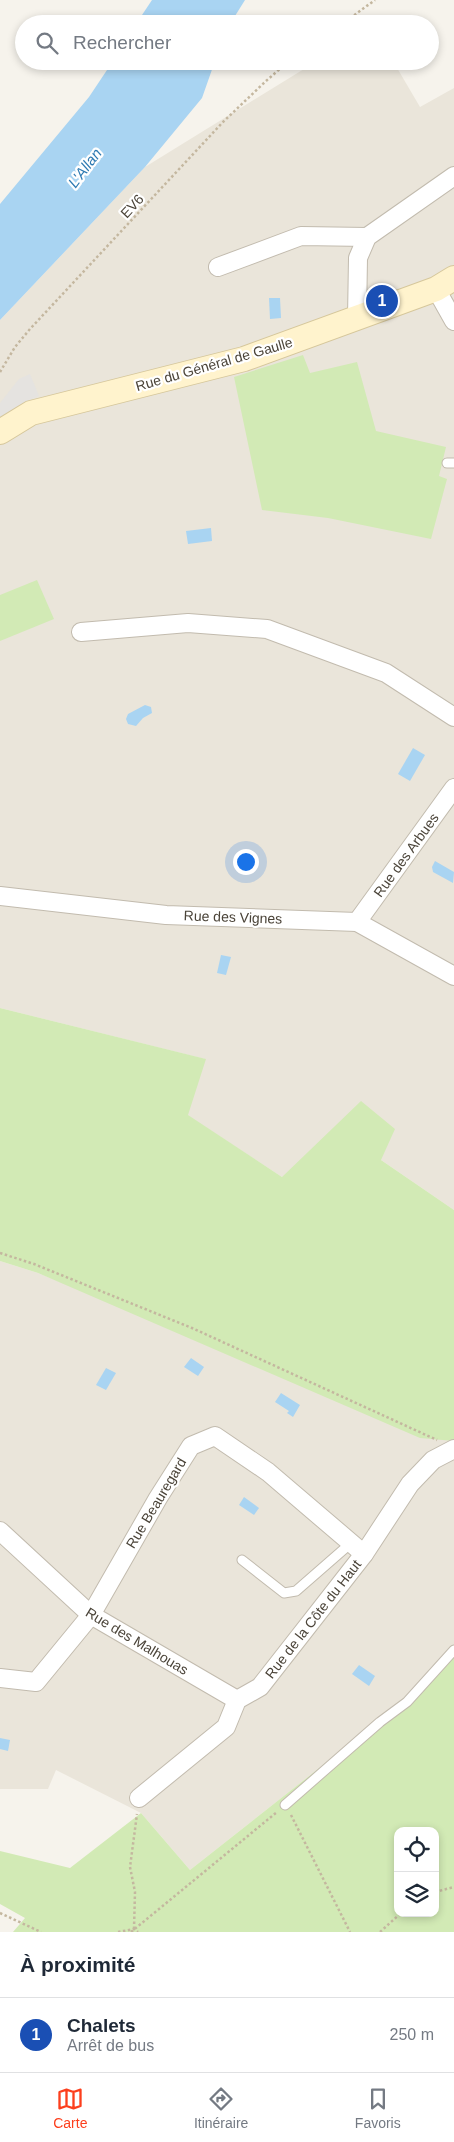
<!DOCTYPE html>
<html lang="fr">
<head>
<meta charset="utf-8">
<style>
  :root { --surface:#fff; --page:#f6f6f7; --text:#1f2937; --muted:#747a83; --line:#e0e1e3; --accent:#fc3f1d }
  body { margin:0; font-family:Helvetica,sans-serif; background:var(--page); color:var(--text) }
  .controls { position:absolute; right:15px; bottom:15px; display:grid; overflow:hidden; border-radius:10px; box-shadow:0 2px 8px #0003 }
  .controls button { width:45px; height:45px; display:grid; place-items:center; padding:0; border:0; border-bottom:1px solid var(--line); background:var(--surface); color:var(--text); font:25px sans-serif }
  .you { position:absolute; left:245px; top:861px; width:18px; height:18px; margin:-12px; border:4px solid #fff; border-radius:50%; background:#1a73e8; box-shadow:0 0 0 8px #1a73e833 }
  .badge { display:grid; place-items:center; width:32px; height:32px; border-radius:50%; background:var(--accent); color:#fff; font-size:16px; font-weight:700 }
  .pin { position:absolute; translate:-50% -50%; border:2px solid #fff; box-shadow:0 1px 5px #0006 }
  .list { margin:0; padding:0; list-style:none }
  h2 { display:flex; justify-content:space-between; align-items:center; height:65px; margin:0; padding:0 20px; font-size:21px }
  h2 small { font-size:16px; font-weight:400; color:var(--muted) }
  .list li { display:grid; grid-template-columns:32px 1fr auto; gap:15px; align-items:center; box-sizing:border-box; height:75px; padding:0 20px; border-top:1px solid var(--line) }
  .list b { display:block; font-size:19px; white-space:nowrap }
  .list p { margin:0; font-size:16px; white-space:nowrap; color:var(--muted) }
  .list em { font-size:16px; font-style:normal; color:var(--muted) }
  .icon { flex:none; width:28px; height:28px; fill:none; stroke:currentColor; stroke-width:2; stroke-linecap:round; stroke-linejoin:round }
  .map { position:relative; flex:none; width:454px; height:1932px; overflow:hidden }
  .search { position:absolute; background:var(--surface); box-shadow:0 2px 8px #0003; left:15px; right:15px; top:15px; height:55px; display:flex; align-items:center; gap:12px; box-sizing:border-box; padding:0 18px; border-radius:28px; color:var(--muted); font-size:19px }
  .sheet { height:140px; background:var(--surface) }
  nav { display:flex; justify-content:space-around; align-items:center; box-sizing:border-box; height:70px; border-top:1px solid var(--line); background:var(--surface); font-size:14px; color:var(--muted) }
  nav a { display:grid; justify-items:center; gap:2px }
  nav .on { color:var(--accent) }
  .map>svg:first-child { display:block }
  .residential { fill:#eae5da }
  .green { fill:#d2eab5; fill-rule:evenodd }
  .parking { fill:#e5e3e0 }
  .water { fill:#a9d4f2 }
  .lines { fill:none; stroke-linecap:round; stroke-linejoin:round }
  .lane-casing { stroke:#c2bbae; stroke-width:11 }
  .street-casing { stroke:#c2bbae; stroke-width:20 }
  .secondary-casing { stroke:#d6c79b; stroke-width:26 }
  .path { stroke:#c4b79f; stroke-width:2.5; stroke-dasharray:2.5 2.5; stroke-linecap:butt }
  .lane { stroke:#fff; stroke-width:9 }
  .street { stroke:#fff; stroke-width:18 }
  .secondary { stroke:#fff3cd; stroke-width:24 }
  .labels { text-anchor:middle; stroke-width:4.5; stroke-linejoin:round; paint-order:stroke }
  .street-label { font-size:14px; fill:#4b4439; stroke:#fff }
  .water-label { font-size:15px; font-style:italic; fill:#2e7ab2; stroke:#fff }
</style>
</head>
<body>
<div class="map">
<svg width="454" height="1932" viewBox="0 0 454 1932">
  <rect width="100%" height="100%" fill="#f6f3ec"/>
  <g class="residential">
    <path d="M 317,61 L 393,61 L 420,107 L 454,88 L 454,1210 L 381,1160 L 282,1177 L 187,1115 L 205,1059 L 0,1008 L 0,320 L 145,167 Z"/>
    <path d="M 0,1261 L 38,1273 L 454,1441 L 454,1646 L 408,1698 L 190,1870 L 141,1813 L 56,1770 L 48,1789 L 0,1789 Z"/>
  </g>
  <g class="green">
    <path d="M 303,355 L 310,373 L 357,362 L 376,431 L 446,447 L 439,476 L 447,479 L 431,539 L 328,518 L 262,510 L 234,377 Z"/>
    <path d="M 37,580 L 54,619 L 0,641 L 0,595 Z"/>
    <path d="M 0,1008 L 206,1059 L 188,1115 L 282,1177 L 361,1101 L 395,1129 L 381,1160 L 454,1210 L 454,1441 L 420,1438 L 38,1273 L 0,1261 Z"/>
    <path d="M 454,1646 L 454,1932 L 13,1932 L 25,1918 L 0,1904 L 0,1851 L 70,1868 L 141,1813 L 190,1870 L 408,1698 ZM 398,1831 L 435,1831 L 435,1913 L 398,1913 Z"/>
  </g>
  <path class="parking" d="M 30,374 L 39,396 L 29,400 L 11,417 L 0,421 L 0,403 L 19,379 Z"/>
  <g class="water">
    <path d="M 152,0 L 245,0 L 230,24 L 136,24 Z"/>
    <path d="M 113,61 L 215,61 L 202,98 L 145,167 L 0,320 L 0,204 L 89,97 Z"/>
    <path d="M 269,298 L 280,298 L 281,318 L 270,319 Z"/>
    <path d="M 211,528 L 212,541 L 188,544 L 186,531 Z"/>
    <path d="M 145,705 L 151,707 L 152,713 L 143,718 L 136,726 L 128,724 L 126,719 L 128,714 Z"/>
    <path d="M 413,748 L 425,755 L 410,781 L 398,774 Z"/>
    <path d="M 435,861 L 454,872 L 453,883 L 433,872 L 432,867 Z"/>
    <path d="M 221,955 L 231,957 L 226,975 L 217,973 Z"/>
    <path d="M 191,1358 L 204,1367 L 198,1376 L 184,1367 Z"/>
    <path d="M 106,1368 L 116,1373 L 106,1390 L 96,1385 Z"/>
    <path d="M 281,1393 L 300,1405 L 293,1417 L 287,1413 L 289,1411 L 275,1402 Z"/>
    <path d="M 244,1497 L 259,1508 L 254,1515 L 239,1505 Z"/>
    <path d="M 359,1665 L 375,1676 L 369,1686 L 352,1674 Z"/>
    <path d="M 0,1738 L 10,1740 L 8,1751 L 0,1749 Z"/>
  </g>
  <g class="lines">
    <defs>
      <g id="lane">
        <path d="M 447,463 L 454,463"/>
        <path d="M 242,1560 L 284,1593 L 296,1591 L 351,1543"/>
        <path d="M 285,1805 L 380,1722 L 407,1702 L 454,1650"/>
      </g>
      <g id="street">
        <path d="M 218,267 L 301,236 L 367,237"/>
        <path d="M 436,289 L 454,321"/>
        <path d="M 357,318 L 358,258 L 367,237 L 454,176"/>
        <path d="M 81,632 L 188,623 L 267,629 L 386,673 L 454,717"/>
        <path d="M 0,896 L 166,915 L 357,922 L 454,976"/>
        <path d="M 357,922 L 454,788"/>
        <path d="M 0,1531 L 91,1615 L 237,1700"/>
        <path d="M 0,1678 L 36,1682 L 91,1615 L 158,1498 L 191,1446 L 215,1436 L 268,1472 L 364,1554"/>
        <path d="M 139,1798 L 226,1727 L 237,1700 L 260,1687 L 364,1554 L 410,1484 L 433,1460 L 454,1449"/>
      </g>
      <path id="secondary" d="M 0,432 L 31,413 L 244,359 L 436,289 L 454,278"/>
    </defs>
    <use href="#lane" class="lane-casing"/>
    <use href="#street" class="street-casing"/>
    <use href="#secondary" class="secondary-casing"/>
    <g class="path">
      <path d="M 342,24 L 375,0"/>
      <path d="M 0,372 L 15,347 L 30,329 L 223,122 L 266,81 L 289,61"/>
      <path d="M 0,1253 L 34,1264 L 192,1328 L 437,1440"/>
      <path d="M 291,1815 L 350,1932"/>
      <path d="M 435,1892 L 454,1887"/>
      <path d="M 0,1913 L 41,1932"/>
      <path d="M 134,1929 L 135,1892 L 130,1867 L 137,1814"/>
      <path d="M 118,1932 L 134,1929 L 138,1932"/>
      <path d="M 131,1932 L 277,1812"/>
      <path d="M 380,1932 L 401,1913"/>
    </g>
    <use href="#lane" class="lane"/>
    <use href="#street" class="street"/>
    <use href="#secondary" class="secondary"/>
  </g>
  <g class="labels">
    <g class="street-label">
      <text transform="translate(132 206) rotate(-47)" y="5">EV6</text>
      <text transform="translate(214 364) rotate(-16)" y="5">Rue du Général de Gaulle</text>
      <text transform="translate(406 855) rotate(-54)" y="5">Rue des Arbues</text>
      <text transform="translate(233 917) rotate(2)" y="5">Rue des Vignes</text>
      <text transform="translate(156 1503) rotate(-59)" y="5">Rue Beauregard</text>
      <text transform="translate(313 1619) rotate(-52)" y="5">Rue de la Côte du Haut</text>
      <text transform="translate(137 1641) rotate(31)" y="5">Rue des Malhouas</text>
    </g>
    <g class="water-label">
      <text transform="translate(85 168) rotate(-53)" y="5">L'Allan</text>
    </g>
  </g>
</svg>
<div class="controls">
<button><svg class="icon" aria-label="locate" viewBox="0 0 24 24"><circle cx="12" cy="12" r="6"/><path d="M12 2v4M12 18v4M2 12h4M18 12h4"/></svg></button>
<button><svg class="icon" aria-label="layers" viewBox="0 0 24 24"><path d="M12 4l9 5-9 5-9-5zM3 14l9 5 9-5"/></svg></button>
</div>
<div class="you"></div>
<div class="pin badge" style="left:382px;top:301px;background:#1a4fb4">1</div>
<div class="search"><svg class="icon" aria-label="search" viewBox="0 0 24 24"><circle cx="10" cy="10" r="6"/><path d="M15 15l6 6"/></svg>Rechercher</div>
</div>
<section class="sheet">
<h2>À proximité<small></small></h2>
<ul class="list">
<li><span class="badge" style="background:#1a4fb4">1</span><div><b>Chalets</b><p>Arrêt de bus</p></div><em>250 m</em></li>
</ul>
</section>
<nav>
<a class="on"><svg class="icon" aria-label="map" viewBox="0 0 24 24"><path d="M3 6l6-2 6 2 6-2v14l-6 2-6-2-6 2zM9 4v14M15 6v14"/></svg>Carte</a>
<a><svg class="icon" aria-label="directions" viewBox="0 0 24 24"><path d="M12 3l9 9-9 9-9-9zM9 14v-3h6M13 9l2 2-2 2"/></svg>Itinéraire</a>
<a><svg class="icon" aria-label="saved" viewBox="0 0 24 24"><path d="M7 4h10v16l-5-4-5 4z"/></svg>Favoris</a>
</nav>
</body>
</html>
